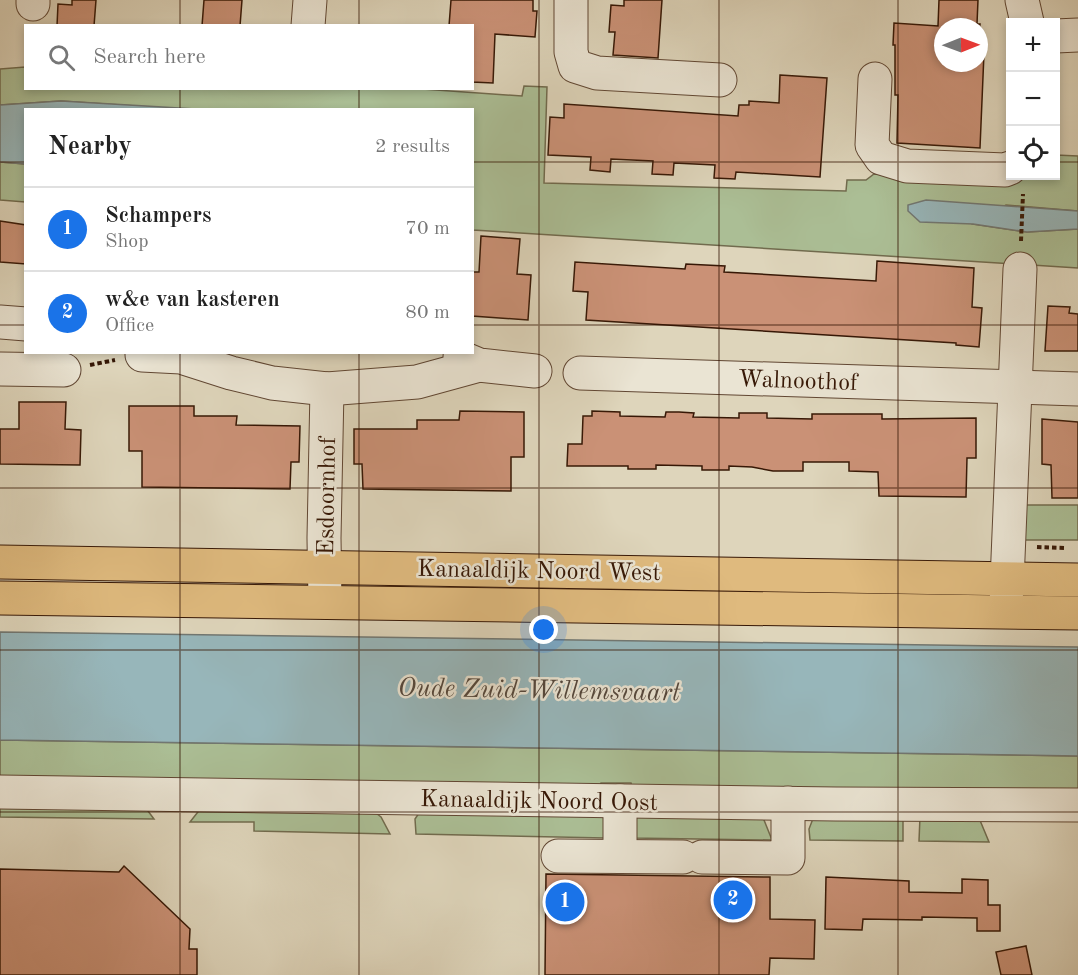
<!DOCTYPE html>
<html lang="en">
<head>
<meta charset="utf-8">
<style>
  :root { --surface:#fff; --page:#f2f2f2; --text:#222; --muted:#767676; --line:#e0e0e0; --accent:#1a73e8 }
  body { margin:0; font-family:"Old Standard TT",serif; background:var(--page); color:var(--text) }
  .controls { position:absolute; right:18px; top:18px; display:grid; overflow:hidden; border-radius:0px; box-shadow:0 3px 9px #0003 }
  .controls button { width:54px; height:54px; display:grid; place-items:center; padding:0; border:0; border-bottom:2px solid var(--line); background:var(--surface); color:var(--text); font:30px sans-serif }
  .compass { position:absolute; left:934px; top:18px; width:54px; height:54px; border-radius:50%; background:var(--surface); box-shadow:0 3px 9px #0003; rotate:89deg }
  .you { position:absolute; left:544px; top:630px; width:21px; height:21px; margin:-15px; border:4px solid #fff; border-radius:50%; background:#1a73e8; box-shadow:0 0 0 9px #1a73e833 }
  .badge { display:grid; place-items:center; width:39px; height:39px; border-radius:50%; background:var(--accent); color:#fff; font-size:20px; font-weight:700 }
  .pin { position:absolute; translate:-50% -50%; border:3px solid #fff; box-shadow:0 2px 6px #0006 }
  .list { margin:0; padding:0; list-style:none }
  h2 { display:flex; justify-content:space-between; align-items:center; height:78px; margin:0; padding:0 24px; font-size:26px }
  h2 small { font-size:20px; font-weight:400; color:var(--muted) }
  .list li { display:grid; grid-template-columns:39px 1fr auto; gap:18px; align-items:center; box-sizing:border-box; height:84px; padding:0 24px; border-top:2px solid var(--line) }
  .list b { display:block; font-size:22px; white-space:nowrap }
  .list p { margin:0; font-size:20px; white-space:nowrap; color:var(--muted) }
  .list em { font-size:20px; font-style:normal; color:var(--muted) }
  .icon { flex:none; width:33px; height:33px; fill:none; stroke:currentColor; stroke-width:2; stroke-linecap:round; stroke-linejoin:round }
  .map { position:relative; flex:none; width:1078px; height:975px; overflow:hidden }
  .search { position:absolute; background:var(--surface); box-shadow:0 3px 9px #0003; left:24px; top:24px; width:450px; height:66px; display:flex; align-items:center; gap:15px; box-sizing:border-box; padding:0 21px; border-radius:0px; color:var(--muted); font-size:22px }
  .panel { position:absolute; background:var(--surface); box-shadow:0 3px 9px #0003; left:24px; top:108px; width:450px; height:246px; border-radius:0px }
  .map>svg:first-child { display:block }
  .green { fill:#abbe95; stroke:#716b4e; stroke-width:1.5 }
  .water { fill:#97b6ba; stroke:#717772; stroke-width:1.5 }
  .building { fill:#ca9176; stroke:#371806; stroke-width:1.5 }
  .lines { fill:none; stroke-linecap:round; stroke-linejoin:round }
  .minor-casing { stroke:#614733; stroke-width:35 }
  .major-casing { stroke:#371806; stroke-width:35 }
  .path { stroke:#371806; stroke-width:4; stroke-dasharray:4.5 3; stroke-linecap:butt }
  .minor { stroke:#eae4d3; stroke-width:33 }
  .major { stroke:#dfba7e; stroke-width:33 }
  .grid { fill:none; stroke:#371806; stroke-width:1.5; stroke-opacity:0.55 }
  .labels { text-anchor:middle; stroke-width:5; stroke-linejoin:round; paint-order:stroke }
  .street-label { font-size:24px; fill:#371806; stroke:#eae4d3 }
  .water-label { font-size:26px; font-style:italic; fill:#54473c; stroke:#eae4d3 }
</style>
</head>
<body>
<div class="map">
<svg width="1078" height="975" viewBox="0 0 1078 975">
  <rect width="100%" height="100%" fill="#ded5bb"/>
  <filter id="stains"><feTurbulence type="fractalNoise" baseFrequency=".00333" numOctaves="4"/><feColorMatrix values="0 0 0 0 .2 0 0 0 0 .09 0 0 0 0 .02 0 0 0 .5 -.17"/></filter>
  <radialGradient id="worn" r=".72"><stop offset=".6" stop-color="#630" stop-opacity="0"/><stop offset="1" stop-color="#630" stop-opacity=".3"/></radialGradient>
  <g class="green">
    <path d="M 25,67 L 26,88 L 408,88 L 522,96 L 524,86 L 547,87 L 544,183 L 846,191 L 847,180 L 866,180 L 874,174 L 1027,179 L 1028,176 L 1056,176 L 1056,155 L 1078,156 L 1078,211 L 1006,205 L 973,224 L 1027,232 L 1078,229 L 1078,268 L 473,230 L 472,110 L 196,110 L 61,101 L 0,105 L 0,69 Z"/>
    <path d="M 0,162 L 25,164 L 25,202 L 0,200 Z"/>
    <rect x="1021" y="505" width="57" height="35"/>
    <path d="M 0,740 L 1078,756 L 1078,794 L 632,788 L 631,783 L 601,783 L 600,788 L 0,780 Z"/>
    <path d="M 0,805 L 145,807 L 154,819 L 0,817 Z"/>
    <path d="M 201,808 L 372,810 L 381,817 L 390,834 L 254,831 L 254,822 L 190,822 Z"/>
    <path d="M 421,810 L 599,813 L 606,820 L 606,838 L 416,834 L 415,819 Z"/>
    <path d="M 639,813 L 762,815 L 772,840 L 631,838 L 632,820 Z"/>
    <path d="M 814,816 L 903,817 L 903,841 L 810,840 L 809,829 Z"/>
    <path d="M 920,817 L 979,818 L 989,842 L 919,841 Z"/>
  </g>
  <g class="water">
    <path d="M 61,101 L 196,109 L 26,110 L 25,164 L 0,162 L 0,105 Z"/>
    <path d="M 926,200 L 1078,211 L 1078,229 L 1027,232 L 973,224 L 920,222 L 908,211 L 908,205 Z"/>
    <path d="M 0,632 L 1078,647 L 1078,756 L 0,740 Z"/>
  </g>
  <g class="building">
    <path d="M 72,0 L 96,0 L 94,26 L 57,26 L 58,4 L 72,5 Z"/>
    <path d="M 204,0 L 242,0 L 240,26 L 202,26 Z"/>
    <path d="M 451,0 L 533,0 L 533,11 L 537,11 L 535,37 L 495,34 L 493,83 L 472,82 L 472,26 L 449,26 Z"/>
    <path d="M 624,0 L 662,0 L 658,58 L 613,55 L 615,32 L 609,32 L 611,5 L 624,6 Z"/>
    <path d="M 939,0 L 978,0 L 977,24 L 980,24 L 979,34 L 979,27 L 943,27 L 943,63 L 979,63 L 979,48 L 980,53 L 984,53 L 980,148 L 897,143 L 898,95 L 895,95 L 895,45 L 893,45 L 894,23 L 938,26 Z"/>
    <path d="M 780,75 L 827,78 L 820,177 L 736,172 L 735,179 L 714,178 L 715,165 L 674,163 L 673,175 L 652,174 L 653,161 L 611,159 L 610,172 L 590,170 L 591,157 L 548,155 L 550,117 L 564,118 L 564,104 L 738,116 L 739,105 L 749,105 L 749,101 L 779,103 Z"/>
    <path d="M 0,221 L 26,225 L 26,264 L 0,262 Z"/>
    <path d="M 481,236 L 520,239 L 517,274 L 531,275 L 528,320 L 472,316 L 472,272 L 479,272 Z"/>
    <path d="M 877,261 L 974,268 L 972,307 L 982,308 L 979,347 L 956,345 L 956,343 L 586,320 L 588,292 L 573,291 L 575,262 L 685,269 L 686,264 L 725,266 L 724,272 L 876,281 Z"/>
    <path d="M 1048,306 L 1070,307 L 1069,313 L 1078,314 L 1078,351 L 1045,351 Z"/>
    <path d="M 19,402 L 66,402 L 65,429 L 81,430 L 80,465 L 0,464 L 0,429 L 19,429 Z"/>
    <path d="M 129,406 L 194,406 L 194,416 L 237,416 L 236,425 L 300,426 L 299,462 L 291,462 L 290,489 L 142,487 L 142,451 L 129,451 Z"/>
    <path d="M 460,411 L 524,412 L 524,457 L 511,457 L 511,491 L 363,489 L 362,464 L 354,464 L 354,429 L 417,429 L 417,420 L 459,420 Z"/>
    <path d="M 592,411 L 620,412 L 620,416 L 665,417 L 666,412 L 679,412 L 694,413 L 693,417 L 739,418 L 739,413 L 767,413 L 767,418 L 812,419 L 812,414 L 882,414 L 882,419 L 976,418 L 976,458 L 967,458 L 966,497 L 879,496 L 878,472 L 849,471 L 849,462 L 803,462 L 803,471 L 773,471 L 752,467 L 729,466 L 729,470 L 702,470 L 702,466 L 656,465 L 656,469 L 628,469 L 628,466 L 567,466 L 568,444 L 582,444 L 583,416 L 592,416 Z"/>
    <path d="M 1042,419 L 1078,422 L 1078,498 L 1052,498 L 1051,465 L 1042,464 Z"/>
    <path d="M 124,866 L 190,929 L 189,949 L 197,949 L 197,975 L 0,975 L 0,869 L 119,872 Z"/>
    <path d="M 546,874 L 770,877 L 770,919 L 815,920 L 814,959 L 770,958 L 769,975 L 545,975 Z"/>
    <path d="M 826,877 L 909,881 L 909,892 L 962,893 L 962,879 L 988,880 L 988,905 L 1000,905 L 1000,931 L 977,931 L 977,918 L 922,917 L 922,920 L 863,919 L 862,930 L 825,929 Z"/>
    <path d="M 1026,946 L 1032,975 L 1001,975 L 996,952 Z"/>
  </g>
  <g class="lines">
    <defs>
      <g id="minor">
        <path d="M 571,0 L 571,52 L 575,66 L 597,73 L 720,80"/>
        <path d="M 1022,0 L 1027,22"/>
        <path d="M 33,4 L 33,0"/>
        <path d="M 308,26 L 310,0"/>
        <path d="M 1056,36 L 1078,35"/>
        <path d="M 875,79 L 872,145 L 881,158 L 907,166 L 1005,170 L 1010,168"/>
        <path d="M 0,322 L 26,324"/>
        <path d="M 142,355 L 181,357 L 231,373 L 272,383 L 327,389 L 417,382 L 479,365"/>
        <path d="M 460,357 L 479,365 L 535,371"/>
        <path d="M 0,369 L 64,370"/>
        <path d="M 580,373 L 1078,389"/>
        <path d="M 325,602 L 324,538 L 327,389"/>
        <path d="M 1006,606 L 1020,269"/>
        <path d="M 0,792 L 836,804 L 1078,805"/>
        <path d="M 620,801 L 620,856"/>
        <path d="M 558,856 L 683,857"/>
        <path d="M 702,857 L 788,858 L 788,803"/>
      </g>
      <g id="major">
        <path d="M 0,562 L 1078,580"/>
        <path d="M 0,598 L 1078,613"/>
      </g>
    </defs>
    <use href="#minor" class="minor-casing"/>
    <use href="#major" class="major-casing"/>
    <g class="path">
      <path d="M 1021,241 L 1023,194"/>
      <path d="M 90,365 L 115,360"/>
      <path d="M 1037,547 L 1065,548"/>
    </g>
    <use href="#minor" class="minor"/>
    <use href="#major" class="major"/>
  </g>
  <path class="grid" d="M 180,0 L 180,26M 359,0 L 359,26M 539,0 L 539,975M 719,0 L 719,975M 898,0 L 898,975M 180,88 L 180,110M 359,88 L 359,110M 0,162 L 26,162M 472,162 L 1010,162M 1056,162 L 1078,162M 0,325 L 26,325M 472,325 L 1078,325M 180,352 L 180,975M 359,352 L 359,975M 0,488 L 1078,488M 0,650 L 1078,650M 0,812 L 1078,812"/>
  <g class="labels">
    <g class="street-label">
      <text transform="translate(798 380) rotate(2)" y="8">Walnoothof</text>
      <text transform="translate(326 496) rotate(-89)" y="8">Esdoornhof</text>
      <text transform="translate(539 570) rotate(1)" y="8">Kanaaldijk Noord West</text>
      <text transform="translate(539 800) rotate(1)" y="8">Kanaaldijk Noord Oost</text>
    </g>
    <g class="water-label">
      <text transform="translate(539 689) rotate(1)" y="9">Oude Zuid-Willemsvaart</text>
    </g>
  </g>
  <rect width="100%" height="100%" filter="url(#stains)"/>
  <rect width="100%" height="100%" fill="url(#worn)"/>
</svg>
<div class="controls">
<button>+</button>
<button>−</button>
<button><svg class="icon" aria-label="locate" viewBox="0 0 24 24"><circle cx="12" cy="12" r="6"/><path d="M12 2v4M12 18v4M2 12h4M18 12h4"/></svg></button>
</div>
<svg class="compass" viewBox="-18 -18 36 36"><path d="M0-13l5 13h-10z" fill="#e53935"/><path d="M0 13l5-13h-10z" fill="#767676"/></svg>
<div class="you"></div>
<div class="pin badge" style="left:565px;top:902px">1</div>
<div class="pin badge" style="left:733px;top:900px">2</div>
<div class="search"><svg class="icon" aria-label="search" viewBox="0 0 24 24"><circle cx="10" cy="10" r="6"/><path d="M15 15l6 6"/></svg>Search here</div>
<section class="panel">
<h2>Nearby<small>2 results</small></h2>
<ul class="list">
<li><span class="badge">1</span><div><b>Schampers</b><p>Shop</p></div><em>70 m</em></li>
<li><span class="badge">2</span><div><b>w&amp;e van kasteren</b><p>Office</p></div><em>80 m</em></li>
</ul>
</section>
</div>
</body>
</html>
